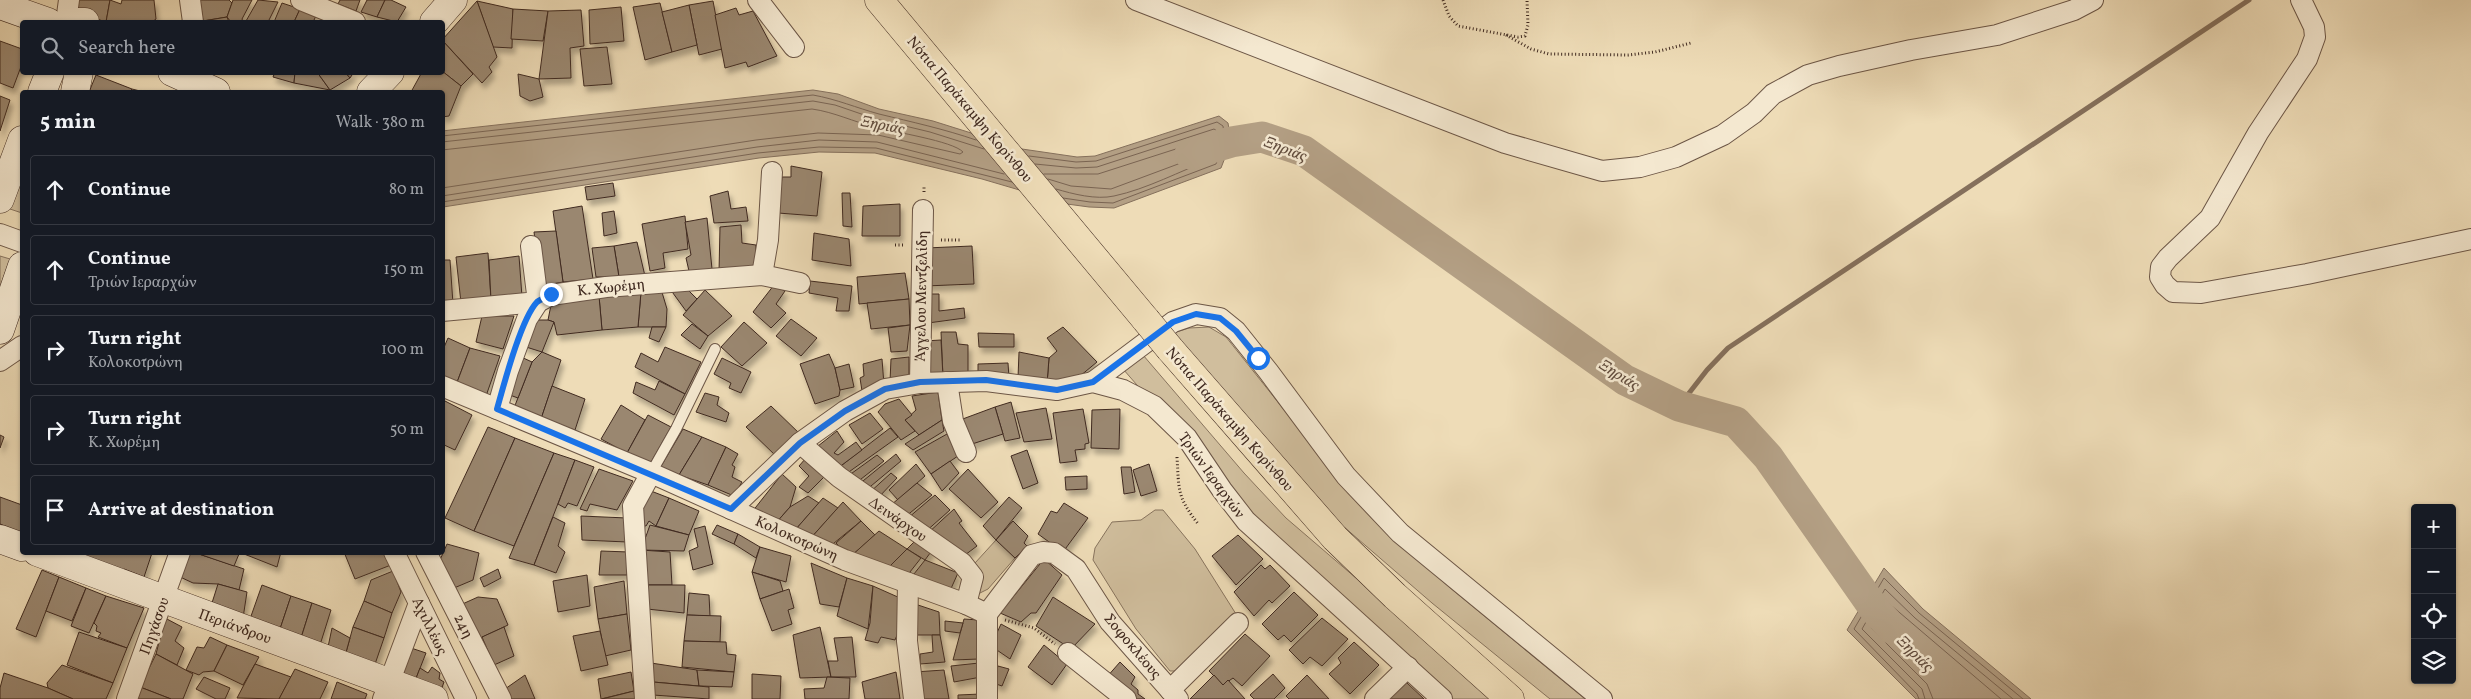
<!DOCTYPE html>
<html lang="en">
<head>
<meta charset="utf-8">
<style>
  :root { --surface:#171b24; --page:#242831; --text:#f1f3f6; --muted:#9ea1a6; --line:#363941 }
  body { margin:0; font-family:Vollkorn,serif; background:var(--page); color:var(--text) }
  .controls { position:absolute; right:15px; bottom:15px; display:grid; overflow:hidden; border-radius:5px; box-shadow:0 1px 4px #0004 }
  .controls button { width:45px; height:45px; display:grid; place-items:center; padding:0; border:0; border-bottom:1px solid var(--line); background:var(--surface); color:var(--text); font:25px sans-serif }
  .stop { position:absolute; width:15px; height:15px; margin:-11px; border:4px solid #1a73e8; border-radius:50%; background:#fff }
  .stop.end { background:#1a73e8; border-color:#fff; box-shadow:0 1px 5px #0008 }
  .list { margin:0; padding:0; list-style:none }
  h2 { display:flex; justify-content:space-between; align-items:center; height:65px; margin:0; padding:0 20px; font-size:21px }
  h2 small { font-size:16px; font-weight:400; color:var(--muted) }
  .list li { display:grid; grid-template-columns:32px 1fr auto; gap:15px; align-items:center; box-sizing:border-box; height:70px; margin:0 10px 10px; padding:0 10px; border:1px solid var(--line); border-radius:5px }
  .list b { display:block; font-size:19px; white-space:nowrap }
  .list p { margin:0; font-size:16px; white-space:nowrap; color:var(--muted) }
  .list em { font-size:16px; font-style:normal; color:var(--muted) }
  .icon { flex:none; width:28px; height:28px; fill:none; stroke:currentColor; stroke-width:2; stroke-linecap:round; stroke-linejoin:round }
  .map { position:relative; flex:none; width:2471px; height:699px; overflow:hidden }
  .search { position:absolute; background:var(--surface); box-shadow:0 1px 4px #0004; left:20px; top:20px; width:425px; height:55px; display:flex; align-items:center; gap:12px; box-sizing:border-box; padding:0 18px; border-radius:5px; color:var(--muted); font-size:19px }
  .panel { position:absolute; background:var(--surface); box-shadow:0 1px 4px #0004; left:20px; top:90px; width:425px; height:465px; border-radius:5px }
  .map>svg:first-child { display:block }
  .green { fill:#d0be9d; stroke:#88745e }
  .water { fill:#b39f84; stroke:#85705c }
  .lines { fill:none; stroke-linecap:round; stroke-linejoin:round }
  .shore { stroke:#7a6452; stroke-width:1 }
  .stream { stroke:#85705c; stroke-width:5 }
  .river { stroke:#b39f84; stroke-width:31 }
  .building { fill:#9a876f; stroke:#402a20; filter:url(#shadow) }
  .lane-casing { stroke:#6c5646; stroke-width:12 }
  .street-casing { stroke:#6c5646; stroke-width:22 }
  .secondary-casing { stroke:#402a20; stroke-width:29 }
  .highway-casing { stroke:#402a20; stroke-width:29 }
  .path { stroke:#402a20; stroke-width:3; stroke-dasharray:1 2.5; stroke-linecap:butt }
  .lane { stroke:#f4e8d0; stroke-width:10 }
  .street { stroke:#f4e8d0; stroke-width:20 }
  .secondary { stroke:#f4e8d0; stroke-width:28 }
  .highway { stroke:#eedcb7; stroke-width:28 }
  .highway-bridge-casing { stroke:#402a20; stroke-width:29; stroke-linecap:butt }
  .highway-bridge { stroke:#eedcb7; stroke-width:28 }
  .route { stroke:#1a73e8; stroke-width:6 }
  .labels { text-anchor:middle; stroke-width:5; stroke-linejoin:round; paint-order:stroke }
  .street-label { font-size:15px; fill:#402a20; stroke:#f4e8d0 }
  .water-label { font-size:16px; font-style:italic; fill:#624d3e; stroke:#f4e8d0 }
</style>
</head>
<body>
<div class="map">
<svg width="2471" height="699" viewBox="0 0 2471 699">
  <defs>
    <filter id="shadow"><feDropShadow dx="3" dy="5.5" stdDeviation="2.5" flood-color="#0004"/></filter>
  </defs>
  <rect width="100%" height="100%" fill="#eedcb7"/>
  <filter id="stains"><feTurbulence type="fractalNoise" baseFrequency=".004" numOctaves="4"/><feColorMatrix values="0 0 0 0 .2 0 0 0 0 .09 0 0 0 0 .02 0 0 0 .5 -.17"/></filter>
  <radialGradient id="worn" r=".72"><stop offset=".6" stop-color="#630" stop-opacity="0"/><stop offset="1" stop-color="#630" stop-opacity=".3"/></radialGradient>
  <g class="green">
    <path d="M 22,161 L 22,213 L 7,208 Z"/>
    <path d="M 0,256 L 10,259 L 0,287 Z"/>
    <path d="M 1209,327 L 1226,337 L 1313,446 L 1375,518 L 1449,587 L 1585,699 L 1550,699 L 1432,603 L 1329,514 L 1170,334 L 1189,328 Z"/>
    <path d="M 1143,355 L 1244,473 L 1286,518 L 1497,699 L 1453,699 L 1261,527 L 1123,369 Z"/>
    <path d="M 1155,510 L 1163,510 L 1195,549 L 1236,614 L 1179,671 L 1170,671 L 1136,629 L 1093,560 L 1095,548 L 1112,522 L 1141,520 Z"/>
    <path d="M 996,540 L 1015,558 L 988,589 L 978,594 L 975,563 Z"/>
  </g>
  <g class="water">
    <path d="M 813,90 L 838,94 L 879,109 L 933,121 L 1022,149 L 1077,157 L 1095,156 L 1219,116 L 1228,123 L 1231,142 L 1221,168 L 1114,208 L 1089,207 L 1067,204 L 982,179 L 875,153 L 819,152 L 759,158 L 443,207 L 442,131 Z"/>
    <path d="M 1884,568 L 1923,609 L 2031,699 L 1916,699 L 1847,630 Z"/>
  </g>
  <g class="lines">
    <g class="shore">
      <path d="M 442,136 L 813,95 C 836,99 857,108 879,114 C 912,122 944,129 976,140"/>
      <path d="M 442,142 L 813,101 L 835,105 L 876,119 L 930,132 L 984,149"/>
      <path d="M 442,150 L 812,109 C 834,112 854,122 875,127 C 893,132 953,141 963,152 L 960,154 L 878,135 L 818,133 L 756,140 L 442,188"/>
      <path d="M 1029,156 L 1076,162 L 1096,161 L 1217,122 L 1223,126 L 1225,141 L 1216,164 L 1113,203 L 1090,202 L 1063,198"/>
      <path d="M 1035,164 L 1076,168 L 1097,167 L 1214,129 L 1217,131 L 1219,141 L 1212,159 C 1180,171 1147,189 1114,196 C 1096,200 1073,194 1056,189"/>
      <path d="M 1044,174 L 1098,174 L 1207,139 L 1210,141 L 1205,154 L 1111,189 L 1071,186 L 1048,179"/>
      <path d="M 442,196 L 757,147 L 819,140 L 877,142 L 1004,174"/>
      <path d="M 442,202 L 758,153 L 819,147 L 876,148 L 1012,182"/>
      <path d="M 1919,699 L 1917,694 L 1854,629 L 1884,578 L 1919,613 L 2023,699"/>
      <path d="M 1925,699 L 1922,689 L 1862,629 L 1885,589 L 1915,618 L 2013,699"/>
      <path d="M 1933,699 L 1927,684 L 1871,628 L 1886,601 L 2001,699"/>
    </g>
    <path class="stream" d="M 1679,406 L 1707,370 L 1728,348 L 2249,0"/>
    <path class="river" d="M 1190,154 L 1231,142 L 1262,137 L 1304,151 L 1625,380 L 1679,406 L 1736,422 L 1768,457 L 1876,611 L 1893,629"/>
  </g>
  <g class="building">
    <path d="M 76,0 L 110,0 L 106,22 L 73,11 Z"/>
    <path d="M 110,0 L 121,4 L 122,0 L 154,0 L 156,19 L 152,22 L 106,22 Z"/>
    <path d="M 200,0 L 229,0 L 232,3 L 227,17 L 203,21 Z"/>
    <path d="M 233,0 L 252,0 L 242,19 L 243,22 L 231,22 L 227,17 Z"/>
    <path d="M 258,0 L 278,2 L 268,22 L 246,21 Z"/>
    <path d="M 340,0 L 360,0 L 356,11 L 338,4 Z"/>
    <path d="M 367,0 L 385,0 L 377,17 L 361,12 Z"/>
    <path d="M 385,0 L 391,0 L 406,7 L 397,22 L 377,17 Z"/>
    <path d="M 477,1 L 513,9 L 512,48 L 493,47 Z"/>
    <path d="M 477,1 L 497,57 L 489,67 L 492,72 L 482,83 L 442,40 Z"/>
    <path d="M 713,1 L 722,49 L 699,55 L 689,5 Z"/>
    <path d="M 282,3 L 300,9 L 294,22 L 274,22 Z"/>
    <path d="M 660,3 L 672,52 L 645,60 L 633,7 Z"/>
    <path d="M 689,5 L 697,45 L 672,52 L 662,12 Z"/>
    <path d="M 621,7 L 624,41 L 590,44 L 589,10 Z"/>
    <path d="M 736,8 L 739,15 L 753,11 L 777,56 L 748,67 L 746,62 L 725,68 L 715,15 Z"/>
    <path d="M 300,9 L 317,14 L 313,22 L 294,22 Z"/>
    <path d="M 513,9 L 548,11 L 543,41 L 511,39 Z"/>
    <path d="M 581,10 L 584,46 L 570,48 L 571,78 L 539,79 L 548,11 Z"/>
    <path d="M 227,17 L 229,22 L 204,22 L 203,21 Z"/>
    <path d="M 442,40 L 473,74 L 461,86 L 442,71 Z"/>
    <path d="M 0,41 L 22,49 L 22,64 L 13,88 L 0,83 Z"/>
    <path d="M 607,47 L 612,84 L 584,86 L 580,49 Z"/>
    <path d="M 442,71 L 461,86 L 449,116 L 442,117 L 442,92 L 411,92 L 422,72 Z"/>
    <path d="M 275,72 L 295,72 L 294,83 L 273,77 Z"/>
    <path d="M 295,72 L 317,72 L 330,90 L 294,83 Z"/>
    <path d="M 317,72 L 345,72 L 350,78 L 330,90 Z"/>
    <path d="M 345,72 L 354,72 L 350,78 Z"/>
    <path d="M 518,74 L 539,79 L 543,97 L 530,101 L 520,96 Z"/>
    <path d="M 96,75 L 132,89 L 129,92 L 89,92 Z"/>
    <path d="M 132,89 L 144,92 L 129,92 Z"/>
    <path d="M 0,96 L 10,100 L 0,131 Z"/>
    <path d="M 791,166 L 822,172 L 817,216 L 778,213 L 782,177 L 791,177 Z"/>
    <path d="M 613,183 L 615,196 L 587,200 L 585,187 Z"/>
    <path d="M 728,191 L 731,209 L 746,207 L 748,221 L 714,223 L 710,196 Z"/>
    <path d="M 842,193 L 850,193 L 852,227 L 843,226 Z"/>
    <path d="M 900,204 L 900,236 L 862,236 L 863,206 Z"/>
    <path d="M 582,206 L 593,279 L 563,282 L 553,211 Z"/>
    <path d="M 614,211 L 617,233 L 604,236 L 602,213 Z"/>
    <path d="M 685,216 L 688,249 L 663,253 L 665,268 L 650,271 L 642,224 Z"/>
    <path d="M 707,218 L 712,269 L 689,271 L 686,258 L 691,255 L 685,222 Z"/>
    <path d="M 741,225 L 742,243 L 756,245 L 755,272 L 719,272 L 720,227 Z"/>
    <path d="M 556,231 L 563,282 L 541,286 L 534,232 Z"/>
    <path d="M 814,233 L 849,239 L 851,266 L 812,260 Z"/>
    <path d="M 637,242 L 645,276 L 619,277 L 614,246 Z"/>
    <path d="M 614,246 L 619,277 L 596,277 L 592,248 Z"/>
    <path d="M 972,246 L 974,284 L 925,286 L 926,248 Z"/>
    <path d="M 488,253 L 491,300 L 461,303 L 456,257 Z"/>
    <path d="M 519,256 L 522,297 L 491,300 L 489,260 Z"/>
    <path d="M 442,260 L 450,260 L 453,304 L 442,305 Z"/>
    <path d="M 905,273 L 909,299 L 859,304 L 857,277 Z"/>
    <path d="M 810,281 L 852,286 L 849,311 L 836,311 L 838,298 L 809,293 Z"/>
    <path d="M 683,285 L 697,299 L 686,311 L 670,289 Z"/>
    <path d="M 774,285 L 785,291 L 776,304 L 786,313 L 771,328 L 753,312 Z"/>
    <path d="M 661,289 L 667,309 L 666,327 L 638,327 L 641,292 Z"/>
    <path d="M 705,290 L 732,316 L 708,336 L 683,315 Z"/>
    <path d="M 641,292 L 638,327 L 602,330 L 599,296 Z"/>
    <path d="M 926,294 L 939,294 L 939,311 L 964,308 L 965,318 L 928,323 Z"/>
    <path d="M 599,296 L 602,330 L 557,335 L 554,322 L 548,320 L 551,305 Z"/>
    <path d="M 909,299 L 910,325 L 871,329 L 867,303 Z"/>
    <path d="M 482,316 L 514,316 L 503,349 L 476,342 Z"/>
    <path d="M 791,319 L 817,338 L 801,356 L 776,336 Z"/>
    <path d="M 533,320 L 548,320 L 554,322 L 542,352 L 523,346 Z"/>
    <path d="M 744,322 L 767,343 L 742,366 L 721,347 Z"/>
    <path d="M 692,324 L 708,336 L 700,349 L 681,335 Z"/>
    <path d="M 910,325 L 907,351 L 891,352 L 888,328 Z"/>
    <path d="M 652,327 L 666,327 L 659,342 L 649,338 Z"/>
    <path d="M 1063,327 L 1097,362 L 1074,381 L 1047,384 L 1049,358 L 1057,351 L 1047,338 Z"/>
    <path d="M 941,332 L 956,332 L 958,344 L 968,345 L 968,377 L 943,377 Z"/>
    <path d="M 978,333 L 1014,334 L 1014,347 L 979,347 Z"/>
    <path d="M 448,338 L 470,348 L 456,385 L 442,379 L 442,352 Z"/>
    <path d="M 941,340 L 943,377 L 924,377 L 924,341 Z"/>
    <path d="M 665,347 L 701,362 L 685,394 L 635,367 L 641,353 L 658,362 Z"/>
    <path d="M 470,348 L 500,356 L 486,396 L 456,385 Z"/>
    <path d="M 542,352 L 561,360 L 541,419 L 514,408 L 532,362 Z"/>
    <path d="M 1019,352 L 1049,358 L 1047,384 L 1018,378 Z"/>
    <path d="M 829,354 L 835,368 L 840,390 L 839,396 L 815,404 L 800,364 Z"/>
    <path d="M 519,356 L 532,362 L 518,398 L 507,394 Z"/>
    <path d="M 909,357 L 909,379 L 890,381 L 891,359 Z"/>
    <path d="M 722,358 L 751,372 L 741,393 L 729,388 L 731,383 L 714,374 Z"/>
    <path d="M 882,359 L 884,385 L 862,391 L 860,378 L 864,376 L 863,364 Z"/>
    <path d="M 1008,363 L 1009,378 L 978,377 L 978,364 Z"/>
    <path d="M 849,364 L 854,387 L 840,390 L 835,368 Z"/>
    <path d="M 659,381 L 685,394 L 674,415 L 633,393 L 636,382 L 655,390 Z"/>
    <path d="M 552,386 L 585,399 L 575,430 L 541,419 Z"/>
    <path d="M 938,392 L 942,420 L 919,435 L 905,420 L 916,410 L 912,396 Z"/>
    <path d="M 705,393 L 719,397 L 717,405 L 729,413 L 726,422 L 696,412 Z"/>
    <path d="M 899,399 L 912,415 L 905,420 L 915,431 L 901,440 L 878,412 L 885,404 Z"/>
    <path d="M 445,401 L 472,415 L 455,450 L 442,444 L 442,406 Z"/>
    <path d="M 1011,402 L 1020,438 L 1005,441 L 995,407 Z"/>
    <path d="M 621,405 L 645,420 L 627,453 L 601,439 Z"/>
    <path d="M 771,406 L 801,435 L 777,457 L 746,427 Z"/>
    <path d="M 995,407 L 1003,434 L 969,445 L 960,420 Z"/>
    <path d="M 1046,408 L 1052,439 L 1024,442 L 1016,413 Z"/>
    <path d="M 1083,409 L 1089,443 L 1085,444 L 1085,449 L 1075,450 L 1077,461 L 1060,463 L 1053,413 Z"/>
    <path d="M 1120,409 L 1119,449 L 1091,448 L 1092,410 Z"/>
    <path d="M 870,413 L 883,429 L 862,444 L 849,425 Z"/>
    <path d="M 648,415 L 671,427 L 650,464 L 627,453 Z"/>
    <path d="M 942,420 L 944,431 L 913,450 L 905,444 Z"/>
    <path d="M 488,427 L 515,438 L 474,531 L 445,518 Z"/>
    <path d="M 890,428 L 898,437 L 846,474 L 838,468 Z"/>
    <path d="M 683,429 L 702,437 L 679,475 L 660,468 Z"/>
    <path d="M 837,431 L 844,442 L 834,453 L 838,455 L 856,442 L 862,450 L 838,468 L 813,450 Z"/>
    <path d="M 947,434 L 958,456 L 931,474 L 915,452 Z"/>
    <path d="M 0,435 L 4,437 L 0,448 Z"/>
    <path d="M 702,437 L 726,447 L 708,485 L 679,475 Z"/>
    <path d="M 515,438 L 554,453 L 514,546 L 474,531 Z"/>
    <path d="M 726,447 L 738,454 L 732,465 L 735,467 L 732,477 L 742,482 L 734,496 L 708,485 Z"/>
    <path d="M 1027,450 L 1038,483 L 1023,489 L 1011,456 Z"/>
    <path d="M 554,453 L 575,460 L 534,565 L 509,558 Z"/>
    <path d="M 896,454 L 901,461 L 865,491 L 858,485 Z"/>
    <path d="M 877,455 L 884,461 L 856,483 L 848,476 Z"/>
    <path d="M 806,458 L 824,477 L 808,493 L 799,487 L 809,476 L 799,466 Z"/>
    <path d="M 575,460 L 594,467 L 577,506 L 568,503 L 565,508 L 558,504 Z"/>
    <path d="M 950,461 L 959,473 L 942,491 L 931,474 Z"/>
    <path d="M 916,464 L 925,476 L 898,500 L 889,490 Z"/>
    <path d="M 1149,464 L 1157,491 L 1141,496 L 1133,470 Z"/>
    <path d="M 1121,467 L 1131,467 L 1135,492 L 1124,494 Z"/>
    <path d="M 599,469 L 633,481 L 617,510 L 590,504 L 587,511 L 580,509 Z"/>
    <path d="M 968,469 L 998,502 L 981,518 L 949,489 Z"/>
    <path d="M 891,473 L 897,478 L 877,499 L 869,493 Z"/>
    <path d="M 782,474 L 796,487 L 790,507 L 775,524 L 752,512 Z"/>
    <path d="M 1087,476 L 1087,489 L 1066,490 L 1065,477 Z"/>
    <path d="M 917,483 L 932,495 L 905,517 L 891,505 Z"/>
    <path d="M 651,491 L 669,498 L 656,526 L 649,521 L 646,526 L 639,525 L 641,513 Z"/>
    <path d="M 935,495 L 950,510 L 924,533 L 908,518 Z"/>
    <path d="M 808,496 L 819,503 L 796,529 L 775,524 L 790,507 Z"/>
    <path d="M 0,497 L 22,505 L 22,533 L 0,524 Z"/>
    <path d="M 1009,497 L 1022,508 L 996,540 L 983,526 Z"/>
    <path d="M 669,498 L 699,511 L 689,535 L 656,526 Z"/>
    <path d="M 823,498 L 838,508 L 810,539 L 796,529 Z"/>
    <path d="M 843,502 L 861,521 L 828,548 L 810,539 Z"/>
    <path d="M 1064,503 L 1088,518 L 1063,552 L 1038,534 L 1051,511 L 1057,513 Z"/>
    <path d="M 954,509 L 962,521 L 959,523 L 977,546 L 961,558 L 927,534 Z"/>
    <path d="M 581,516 L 627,518 L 627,542 L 582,540 Z"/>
    <path d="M 553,517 L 565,523 L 558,546 L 565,552 L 556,573 L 534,565 Z"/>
    <path d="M 861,521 L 875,535 L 850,557 L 836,543 Z"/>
    <path d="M 1013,521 L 1028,536 L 1024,543 L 1027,546 L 1015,558 L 996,540 Z"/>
    <path d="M 650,525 L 689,535 L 684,551 L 641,550 Z"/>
    <path d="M 717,525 L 738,534 L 734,544 L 712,534 Z"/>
    <path d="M 705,526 L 713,564 L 693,570 L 689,551 L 698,547 L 694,529 Z"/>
    <path d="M 879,531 L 907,549 L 887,569 L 850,557 Z"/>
    <path d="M 738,534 L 760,547 L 756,558 L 734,544 Z"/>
    <path d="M 1238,535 L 1263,559 L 1236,585 L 1212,556 Z"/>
    <path d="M 917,539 L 933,549 L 925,560 L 907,549 Z"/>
    <path d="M 447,544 L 479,553 L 473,580 L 447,591 L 436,569 Z"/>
    <path d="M 760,547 L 791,556 L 786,582 L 752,572 Z"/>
    <path d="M 907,549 L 921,558 L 906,577 L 887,569 Z"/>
    <path d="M 641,550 L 670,552 L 672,585 L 647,585 Z"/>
    <path d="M 601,551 L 629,552 L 627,575 L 599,575 Z"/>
    <path d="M 77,552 L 150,552 L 152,553 L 144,577 L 124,569 L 122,576 Z"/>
    <path d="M 187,552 L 193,552 L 244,569 L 239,590 L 218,584 L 193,583 L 178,576 Z"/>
    <path d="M 193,552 L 235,552 L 239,554 L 234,566 Z"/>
    <path d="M 239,552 L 281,552 L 277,567 Z"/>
    <path d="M 344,552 L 386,552 L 391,565 L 355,579 Z"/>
    <path d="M 1044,559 L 1062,575 L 1036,613 L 1031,613 L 1021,622 L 1000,613 Z"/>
    <path d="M 925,560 L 958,573 L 949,593 L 910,579 Z"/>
    <path d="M 811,563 L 847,578 L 839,607 L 820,604 Z"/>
    <path d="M 1261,565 L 1265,569 L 1270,565 L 1290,586 L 1272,603 L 1269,600 L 1254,616 L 1234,592 Z"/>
    <path d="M 498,569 L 501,578 L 484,587 L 480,578 Z"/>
    <path d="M 42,570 L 59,577 L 36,637 L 16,629 Z"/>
    <path d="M 393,571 L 401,592 L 392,613 L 364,601 L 371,580 Z"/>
    <path d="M 752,572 L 780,581 L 783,591 L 760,599 Z"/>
    <path d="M 587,575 L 590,606 L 558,612 L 553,581 Z"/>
    <path d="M 59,577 L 86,588 L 72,621 L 46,611 Z"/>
    <path d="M 847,578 L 873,586 L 868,629 L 837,616 Z"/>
    <path d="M 624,581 L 627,614 L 598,619 L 594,587 Z"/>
    <path d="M 218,584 L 247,592 L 243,618 L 211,606 Z"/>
    <path d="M 262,585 L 291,596 L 280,629 L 250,619 Z"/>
    <path d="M 647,585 L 685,585 L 684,613 L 647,609 Z"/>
    <path d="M 873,586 L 900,598 L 902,623 L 895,640 L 881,637 L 878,643 L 865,640 L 870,623 Z"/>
    <path d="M 86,588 L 106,596 L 89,633 L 71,626 Z"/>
    <path d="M 789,589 L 794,608 L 788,610 L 792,624 L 772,631 L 760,599 Z"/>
    <path d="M 1294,592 L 1318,615 L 1291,642 L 1284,635 L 1278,640 L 1262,624 Z"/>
    <path d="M 689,593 L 709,595 L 710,616 L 687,615 Z"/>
    <path d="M 106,596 L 144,608 L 127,648 L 98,637 L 101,633 L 96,631 L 97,626 L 94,623 Z"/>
    <path d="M 291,596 L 312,603 L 301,638 L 280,629 Z"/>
    <path d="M 478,597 L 497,599 L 508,625 L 474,641 L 458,606 Z"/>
    <path d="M 1053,597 L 1095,624 L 1071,649 L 1036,626 Z"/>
    <path d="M 364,601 L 392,613 L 384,638 L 353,627 Z"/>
    <path d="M 312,603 L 331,610 L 320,645 L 301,638 Z"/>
    <path d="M 912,603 L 939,612 L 940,635 L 917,635 Z"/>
    <path d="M 627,614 L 631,650 L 605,656 L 598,619 Z"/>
    <path d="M 687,615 L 721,616 L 720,642 L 684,641 Z"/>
    <path d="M 165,618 L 182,627 L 175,641 L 184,648 L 177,665 L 156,654 Z"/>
    <path d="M 1322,618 L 1348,639 L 1322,666 L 1310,657 L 1303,664 L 1289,650 Z"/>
    <path d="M 964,619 L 979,620 L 979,659 L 953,660 Z"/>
    <path d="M 945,621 L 963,623 L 960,633 L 945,631 Z"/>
    <path d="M 1001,624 L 1021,635 L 1010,659 L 991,646 Z"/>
    <path d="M 353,627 L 384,638 L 373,670 L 345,656 Z"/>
    <path d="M 504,627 L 514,656 L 494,665 L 482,637 Z"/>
    <path d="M 820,627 L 831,677 L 800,678 L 793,635 Z"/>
    <path d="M 332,628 L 350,638 L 345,656 L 328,647 Z"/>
    <path d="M 600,631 L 608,665 L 581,671 L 573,636 Z"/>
    <path d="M 79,632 L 127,648 L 113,683 L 67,665 Z"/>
    <path d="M 1245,634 L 1270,656 L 1242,686 L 1233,678 L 1223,685 L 1209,671 Z"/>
    <path d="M 932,635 L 940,635 L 945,662 L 920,664 L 920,654 L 933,652 Z"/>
    <path d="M 210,637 L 227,645 L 214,671 L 203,672 L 199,675 L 186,670 L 197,647 L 204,648 Z"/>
    <path d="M 852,637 L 856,677 L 831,677 L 828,661 L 838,661 L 834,638 Z"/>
    <path d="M 684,641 L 726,642 L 727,654 L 736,655 L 734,672 L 682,667 Z"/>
    <path d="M 1354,642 L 1379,665 L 1350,694 L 1329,674 L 1341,663 L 1338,658 Z"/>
    <path d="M 227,645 L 259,657 L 243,685 L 214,671 Z"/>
    <path d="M 1044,645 L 1067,664 L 1052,685 L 1028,667 Z"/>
    <path d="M 411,648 L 426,653 L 415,681 L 402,677 Z"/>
    <path d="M 156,654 L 193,674 L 183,699 L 171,699 L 140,687 Z"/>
    <path d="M 1120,662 L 1135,677 L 1131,684 L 1138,690 L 1138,694 L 1145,699 L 1134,699 L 1106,678 Z"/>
    <path d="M 651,663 L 697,670 L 699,686 L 653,682 Z"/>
    <path d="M 979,663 L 981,677 L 954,682 L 951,666 Z"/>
    <path d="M 255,664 L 291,677 L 279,699 L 237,698 Z"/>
    <path d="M 62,665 L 113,683 L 106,699 L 73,699 L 48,688 L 47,683 Z"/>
    <path d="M 998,666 L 1009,669 L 1002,686 L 993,683 Z"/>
    <path d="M 432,667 L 440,673 L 439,679 L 444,682 L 440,693 L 415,681 L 420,668 L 428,673 Z"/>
    <path d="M 295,669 L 328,682 L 320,699 L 279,699 Z"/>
    <path d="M 697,670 L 734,672 L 732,687 L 699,686 Z"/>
    <path d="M 944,670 L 949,699 L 918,699 L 914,672 Z"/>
    <path d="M 631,672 L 634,691 L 601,699 L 598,679 Z"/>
    <path d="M 896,672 L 900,699 L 865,699 L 862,682 Z"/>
    <path d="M 4,673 L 48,688 L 73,699 L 0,699 L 0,688 Z"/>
    <path d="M 752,674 L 781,676 L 780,699 L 752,699 Z"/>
    <path d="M 1273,674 L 1285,688 L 1274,699 L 1254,699 L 1250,695 Z"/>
    <path d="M 525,675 L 535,699 L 510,699 L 505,689 Z"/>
    <path d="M 1214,675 L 1223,685 L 1228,680 L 1245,699 L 1190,699 Z"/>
    <path d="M 1307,675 L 1329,699 L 1289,699 L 1286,696 Z"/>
    <path d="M 204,677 L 230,688 L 225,699 L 216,699 L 196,689 Z"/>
    <path d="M 827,677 L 850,678 L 849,699 L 805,699 L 804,689 L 824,688 Z"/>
    <path d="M 337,682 L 367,694 L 365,699 L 331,699 Z"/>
    <path d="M 653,682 L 709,687 L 709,699 L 653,695 Z"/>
    <path d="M 1406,682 L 1424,699 L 1388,699 Z"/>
    <path d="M 140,687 L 171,699 L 135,699 Z"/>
    <path d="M 634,691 L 635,699 L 602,699 Z"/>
    <path d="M 981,694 L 981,699 L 958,699 L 958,695 Z"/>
  </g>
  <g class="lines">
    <defs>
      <path id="lane" d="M 651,473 L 676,429 L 715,349"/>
      <g id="street">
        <path d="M 190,0 L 193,22"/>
        <path d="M 301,0 L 355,22"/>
        <path d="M 758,0 L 794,47"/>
        <path d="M 1136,0 L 1505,143 L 1602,171 L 1640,167 L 1676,157 L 1723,135 L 1754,113 L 1773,94 L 1808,75 L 1839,66 L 1911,50 L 1997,35 L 2074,10 L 2093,0"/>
        <path d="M 2301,0 L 2314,27 L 2315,37 L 2307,59 L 2258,133 L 2210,218 L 2168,258 L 2161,267 L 2160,277 L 2165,285 L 2173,292 L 2201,293 L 2307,274 L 2471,239"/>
        <path d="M 66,22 L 69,0"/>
        <path d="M 0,234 L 22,242"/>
        <path d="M 762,275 L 768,240 L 772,172"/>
        <path d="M 442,311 L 538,302 L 531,246"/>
        <path d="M 0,361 L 22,346"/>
        <path d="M 947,382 L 953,421 L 966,452"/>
        <path d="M 1093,382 L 1173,322 L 1196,314 L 1220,318 L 1236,331 L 1268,371 L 1346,476 L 1400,533 L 1602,699"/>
        <path d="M 920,383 L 923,210"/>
        <path d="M 442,386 L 651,473 L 845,560 L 966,604 L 987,614"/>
        <path d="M 497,409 L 508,371 L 527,319 L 538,302 L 551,295 L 606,287 L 762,275 L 800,283"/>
        <path d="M 800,443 L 839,477 L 962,563 L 973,577 L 966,604"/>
        <path d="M 731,509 L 800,443 L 845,411 L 885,389 L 920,383 L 986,381 L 1057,390 L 1093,382 L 1123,390 L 1154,406 L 1187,438 L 1222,490 L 1246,521 L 1442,699"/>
        <path d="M 394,552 L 466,699"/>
        <path d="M 426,552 L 501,699"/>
        <path d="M 908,583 L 907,641 L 914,699"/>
        <path d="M 987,614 L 1032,555 L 1043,552 L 1054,553 L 1076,569 L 1110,622 L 1178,699"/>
        <path d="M 1068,653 L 1126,699"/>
        <path d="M 1170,690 L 1238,623"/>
        <path d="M 127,699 L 180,552"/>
        <path d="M 383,699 L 419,603"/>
        <path d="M 645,699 L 633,506 L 651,473"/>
        <path d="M 987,699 L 987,614"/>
        <path d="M 1375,699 L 1408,667"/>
      </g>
      <g id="secondary">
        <path d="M 0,5 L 48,22"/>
        <path d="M 72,22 L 85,22"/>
        <path d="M 434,22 L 453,0"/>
        <path d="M 172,72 L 216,92"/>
        <path d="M 42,92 L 50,72"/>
        <path d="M 75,92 L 79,72"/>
        <path d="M 371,92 L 390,72"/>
        <path d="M 0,199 L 22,140"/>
        <path d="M 0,330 L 22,266"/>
        <path d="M 0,539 L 22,547"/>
        <path d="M 37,552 L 434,699"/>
      </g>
      <g id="highway">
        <path d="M 879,0 L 1146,320"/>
        <path d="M 1170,349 L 1335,538 L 1395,596 L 1510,699"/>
      </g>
    </defs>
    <use href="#lane" class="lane-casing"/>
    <use href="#street" class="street-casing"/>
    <use href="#secondary" class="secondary-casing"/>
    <use href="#highway" class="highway-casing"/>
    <g class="path">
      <path d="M 1443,0 L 1449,16 L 1458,26 L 1518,37 L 1525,36 L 1528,25 L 1527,0"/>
      <path d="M 1506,35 L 1531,49 L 1549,54 L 1628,55 L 1655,52 L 1691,43"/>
      <path d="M 924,192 L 924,185"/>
      <path d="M 941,240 L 962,240"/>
      <path d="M 895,245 L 904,245"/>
      <path d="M 1177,457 C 1179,491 1177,497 1199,525"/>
      <path d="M 1005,620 L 1034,628 L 1055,644"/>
    </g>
    <use href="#lane" class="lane"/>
    <use href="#street" class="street"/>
    <use href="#secondary" class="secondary"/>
    <use href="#highway" class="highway"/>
    <defs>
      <path id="highway-bridge" d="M 1146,320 L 1170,349"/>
    </defs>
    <use href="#highway-bridge" class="highway-bridge-casing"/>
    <use href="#highway-bridge" class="highway-bridge"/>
  </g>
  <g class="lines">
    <path class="route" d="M 551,294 C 547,297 541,299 537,302 C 521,319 504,384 497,409 L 731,509 L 800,443 L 845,411 L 885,389 L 920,382 L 986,380 L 1057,390 L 1093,382 L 1173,322 L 1196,314 L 1220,318 L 1236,331 L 1258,358"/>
  </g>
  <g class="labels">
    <g class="street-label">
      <text transform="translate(970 109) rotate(50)" y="5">Νότια Παράκαμψη Κορίνθου</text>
      <text transform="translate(611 287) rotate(-6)" y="5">Κ. Χωρέμη</text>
      <text transform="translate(921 296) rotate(-89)" y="5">Άγγελου Μεντζελίδη</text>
      <text transform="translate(1230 419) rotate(49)" y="5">Νότια Παράκαμψη Κορίνθου</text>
      <text transform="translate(1212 475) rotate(54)" y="5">Τριών Ιεραρχών</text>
      <text transform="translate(898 519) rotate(35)" y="5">Δεινάρχου</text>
      <text transform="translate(797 538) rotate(24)" y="5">Κολοκοτρώνη</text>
      <text transform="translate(154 626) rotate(-70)" y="5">Πηγάσου</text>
      <text transform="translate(235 626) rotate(20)" y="5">Περιάνδρου</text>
      <text transform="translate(430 626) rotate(64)" y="5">Αχιλλέως</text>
      <text transform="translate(464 626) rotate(63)" y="5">24η</text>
      <text transform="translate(1133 646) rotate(50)" y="5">Σοφοκλέους</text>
    </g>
    <g class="water-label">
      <text transform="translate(883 124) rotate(11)" y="6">Ξηριάς</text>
      <text transform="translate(1286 148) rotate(21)" y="6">Ξηριάς</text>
      <text transform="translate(1620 374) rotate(32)" y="6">Ξηριάς</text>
      <text transform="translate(1916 653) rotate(45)" y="6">Ξηριάς</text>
    </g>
  </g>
  <rect width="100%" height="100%" filter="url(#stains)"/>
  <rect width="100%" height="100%" fill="url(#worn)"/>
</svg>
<div class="controls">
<button>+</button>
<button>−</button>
<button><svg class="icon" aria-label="locate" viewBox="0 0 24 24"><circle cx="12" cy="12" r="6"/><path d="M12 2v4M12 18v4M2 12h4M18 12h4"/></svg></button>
<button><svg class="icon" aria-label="layers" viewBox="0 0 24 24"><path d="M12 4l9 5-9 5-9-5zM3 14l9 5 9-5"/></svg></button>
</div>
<div class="stop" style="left:1258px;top:358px"></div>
<div class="stop end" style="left:551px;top:294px"></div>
<div class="search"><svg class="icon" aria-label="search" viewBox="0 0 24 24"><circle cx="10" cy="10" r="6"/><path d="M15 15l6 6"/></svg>Search here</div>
<section class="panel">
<h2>5 min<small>Walk · 380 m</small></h2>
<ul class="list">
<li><svg class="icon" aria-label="ahead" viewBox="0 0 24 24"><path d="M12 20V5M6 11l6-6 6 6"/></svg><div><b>Continue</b></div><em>80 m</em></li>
<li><svg class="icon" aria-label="ahead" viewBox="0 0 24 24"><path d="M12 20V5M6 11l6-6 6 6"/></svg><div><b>Continue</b><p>Τριών Ιεραρχών</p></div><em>150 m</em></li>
<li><svg class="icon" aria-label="right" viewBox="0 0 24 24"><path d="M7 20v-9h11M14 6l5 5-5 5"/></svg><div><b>Turn right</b><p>Κολοκοτρώνη</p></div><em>100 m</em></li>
<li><svg class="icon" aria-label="right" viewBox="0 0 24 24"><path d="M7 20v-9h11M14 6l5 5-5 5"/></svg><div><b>Turn right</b><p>Κ. Χωρέμη</p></div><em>50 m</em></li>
<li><svg class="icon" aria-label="arrive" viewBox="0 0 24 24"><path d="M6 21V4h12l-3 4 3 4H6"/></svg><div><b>Arrive at destination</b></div></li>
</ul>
</section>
</div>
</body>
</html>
